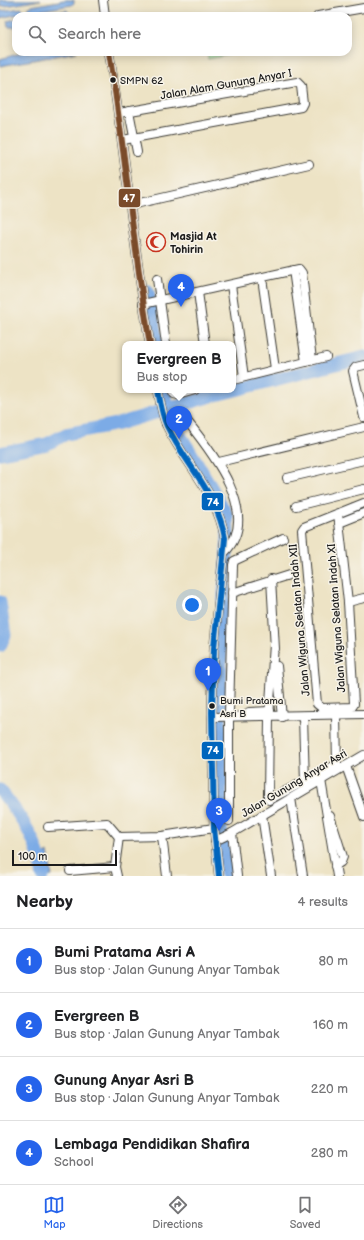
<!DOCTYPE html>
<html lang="en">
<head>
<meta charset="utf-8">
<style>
  :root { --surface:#fff; --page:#f6f6f6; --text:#202124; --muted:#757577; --line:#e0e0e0; --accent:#2563eb }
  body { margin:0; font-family:"Balsamiq Sans",sans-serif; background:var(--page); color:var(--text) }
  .scale { position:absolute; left:12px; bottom:10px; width:105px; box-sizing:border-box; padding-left:4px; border:2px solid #1c1c1c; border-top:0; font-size:11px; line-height:14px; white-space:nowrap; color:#1c1c1c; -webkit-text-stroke:3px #f7f3e8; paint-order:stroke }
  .you { position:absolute; left:192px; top:605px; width:14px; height:14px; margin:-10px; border:3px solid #fff; border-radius:50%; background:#1a73e8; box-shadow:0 0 0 6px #1a73e833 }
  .badge { display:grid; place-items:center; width:26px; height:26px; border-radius:50%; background:var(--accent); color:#fff; font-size:13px; font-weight:700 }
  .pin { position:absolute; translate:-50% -33px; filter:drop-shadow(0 1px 2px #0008) }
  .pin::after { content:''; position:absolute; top:21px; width:14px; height:12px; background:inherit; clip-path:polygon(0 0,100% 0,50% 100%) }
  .popup { position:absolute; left:122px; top:341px; width:114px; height:52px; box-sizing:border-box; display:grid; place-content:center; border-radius:8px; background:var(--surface); filter:drop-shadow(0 1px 3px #0005); font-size:13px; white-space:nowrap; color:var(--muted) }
  .popup b { font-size:15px; color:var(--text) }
  .popup::after { content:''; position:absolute; left:50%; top:100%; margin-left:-8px; border:8px solid transparent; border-top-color:var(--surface) }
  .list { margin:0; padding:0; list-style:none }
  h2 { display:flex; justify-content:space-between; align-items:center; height:52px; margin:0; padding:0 16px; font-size:17px }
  h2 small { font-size:13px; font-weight:400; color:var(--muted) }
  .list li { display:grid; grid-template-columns:26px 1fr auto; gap:12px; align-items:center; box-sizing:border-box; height:64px; padding:0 16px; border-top:1px solid var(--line) }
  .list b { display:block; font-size:15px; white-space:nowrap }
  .list p { margin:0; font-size:13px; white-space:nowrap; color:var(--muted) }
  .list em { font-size:13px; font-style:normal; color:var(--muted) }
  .icon { flex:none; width:22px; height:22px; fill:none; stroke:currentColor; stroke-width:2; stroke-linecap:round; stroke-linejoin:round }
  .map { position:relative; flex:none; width:364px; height:876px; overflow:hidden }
  .search { position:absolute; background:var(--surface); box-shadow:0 2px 10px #0003; left:12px; right:12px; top:12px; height:44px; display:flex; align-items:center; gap:10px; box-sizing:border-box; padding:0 14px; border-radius:12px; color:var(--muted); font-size:15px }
  .sheet { height:308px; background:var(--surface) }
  nav { display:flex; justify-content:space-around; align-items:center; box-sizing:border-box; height:56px; border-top:1px solid var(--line); background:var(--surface); font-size:11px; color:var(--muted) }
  nav a { display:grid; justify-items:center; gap:2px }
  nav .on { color:var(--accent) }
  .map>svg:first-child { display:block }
  .green { fill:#8cd089; stroke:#547652 }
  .water { fill:#7cabe6; stroke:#4c6481 }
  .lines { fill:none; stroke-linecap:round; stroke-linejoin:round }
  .river { stroke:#7cabe6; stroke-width:13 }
  .minor-casing { stroke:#3b3a35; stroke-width:10 }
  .minor { stroke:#fff; stroke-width:8 }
  .bus-1-casing { stroke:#f7f3e8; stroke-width:9 }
  .bus-2-casing { stroke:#f7f3e8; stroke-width:9 }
  .bus-1 { stroke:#0065bd; stroke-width:6 }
  .bus-2 { stroke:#7a4b2a; stroke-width:6 }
  .bus-dot { fill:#1c1c1c; stroke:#f7f3e8; stroke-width:1.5 }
  .labels { text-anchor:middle; stroke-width:3; stroke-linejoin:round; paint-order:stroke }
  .bus-label { font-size:10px; fill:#1c1c1c; stroke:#f7f3e8; text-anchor:start }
  .street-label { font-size:11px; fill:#1c1c1c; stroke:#f7f3e8 }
  .poi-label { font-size:11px; font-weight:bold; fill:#1c1c1c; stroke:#f7f3e8; text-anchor:start }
  .line-badge { stroke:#f7f3e8; stroke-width:1.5 }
  .badge-label { font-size:11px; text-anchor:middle; font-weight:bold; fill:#fff }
</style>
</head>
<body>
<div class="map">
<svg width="364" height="876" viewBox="0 0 364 876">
  <rect width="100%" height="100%" fill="#f7f3e8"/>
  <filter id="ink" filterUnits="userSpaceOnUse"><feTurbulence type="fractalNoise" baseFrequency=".025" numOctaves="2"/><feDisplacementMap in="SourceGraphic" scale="8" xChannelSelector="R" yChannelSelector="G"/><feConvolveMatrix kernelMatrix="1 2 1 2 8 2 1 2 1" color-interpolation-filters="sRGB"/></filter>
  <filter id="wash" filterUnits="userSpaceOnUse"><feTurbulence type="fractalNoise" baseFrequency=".012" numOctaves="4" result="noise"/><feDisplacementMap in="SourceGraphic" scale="16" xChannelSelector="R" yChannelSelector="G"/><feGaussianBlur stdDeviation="0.9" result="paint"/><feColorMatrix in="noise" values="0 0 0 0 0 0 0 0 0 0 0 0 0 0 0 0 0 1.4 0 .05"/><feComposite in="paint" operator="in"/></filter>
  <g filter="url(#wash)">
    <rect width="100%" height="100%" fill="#ede3c5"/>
    <path class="green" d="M 207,52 L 239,52 L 240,53 L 208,59 Z"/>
    <g class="water">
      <path d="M 0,0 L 41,0 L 0,7 Z"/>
      <path d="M 65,0 L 74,0 L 74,3 L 72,5 L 31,12 L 28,8 L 31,6 Z"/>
      <path d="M 22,8 L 25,11 L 24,13 L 0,18 L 0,11 Z"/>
      <path d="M 67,10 L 70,16 L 38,16 L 40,15 Z"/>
      <path d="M 16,19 L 16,27 L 8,27 L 7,21 Z"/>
      <path d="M 25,52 L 77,52 L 0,66 L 0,59 Z"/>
      <path d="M 48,852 L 52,876 L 37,876 L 35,861 Z"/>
    </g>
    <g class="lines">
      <g class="river">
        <path d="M 148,291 L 157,344"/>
        <path d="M 165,390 L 167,408 L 178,432 L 195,459 L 227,515 L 228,537 L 221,635 L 220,708 L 221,829 L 227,876"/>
        <path d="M 0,453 L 47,444 L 66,434 L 118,424 L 208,397 L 364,357"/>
        <path d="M 0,602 L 5,635 L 0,646"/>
        <path d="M 0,790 C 21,816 39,842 43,876"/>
      </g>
    </g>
  </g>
  <g filter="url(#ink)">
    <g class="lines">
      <defs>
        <g id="minor">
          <path d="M 103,0 L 105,16"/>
          <path d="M 318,16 L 364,8"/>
          <path d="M 109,52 C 125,149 133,247 150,344"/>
          <path d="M 129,111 L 137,152"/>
          <path d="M 119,113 L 297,82 L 301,86 L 303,103 L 301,107 L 123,140"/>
          <path d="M 131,205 L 309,164"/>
          <path d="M 293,270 L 306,362"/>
          <path d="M 262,278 L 275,369"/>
          <path d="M 157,279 L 166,344"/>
          <path d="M 231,285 L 244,377"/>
          <path d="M 198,292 L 205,344"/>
          <path d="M 143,304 L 299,269 L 302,273 L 312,360"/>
          <path d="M 364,365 L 356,367 L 353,371 L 364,417"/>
          <path d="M 233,380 L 326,357"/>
          <path d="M 158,390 C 160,402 162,415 167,426 C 186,466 216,490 225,538 L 214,648 L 212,712 L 214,828 L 219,876"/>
          <path d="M 172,390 L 174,394 L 178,395 L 195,390"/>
          <path d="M 166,424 C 173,420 179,417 187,421 C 212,452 262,515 225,552"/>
          <path d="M 219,462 L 364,427"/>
          <path d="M 287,478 L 364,460"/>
          <path d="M 296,506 L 364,489"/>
          <path d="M 338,513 L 348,602 L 354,704 L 352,707 L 322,708 L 317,704 L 302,530 L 304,527 L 364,503"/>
          <path d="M 339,523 L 364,513"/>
          <path d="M 271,579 L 275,649"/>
          <path d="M 232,593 L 289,575"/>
          <path d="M 348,602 L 364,598"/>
          <path d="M 274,644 L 269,717 L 268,798 L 269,800 L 337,764 L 336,715"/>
          <path d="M 277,666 L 282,717"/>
          <path d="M 249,712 L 270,711"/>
          <path d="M 212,717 L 364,714"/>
          <path d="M 303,717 L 305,782"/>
          <path d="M 346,766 L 364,817"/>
          <path d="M 321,780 L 337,876"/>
          <path d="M 291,798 L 303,876"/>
          <path d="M 262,815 L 271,876"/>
          <path d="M 330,816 L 343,857 L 341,862 L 335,866"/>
          <path d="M 229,821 L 229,713 L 233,565 L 234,561 L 283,538"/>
          <path d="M 48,827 L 107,823 L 119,837 L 162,836 L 214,828"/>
          <path d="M 162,836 L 167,876"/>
          <path d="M 215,841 L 232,833"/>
          <path d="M 70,871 L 115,867"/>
          <path d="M 117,876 L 115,867 L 119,837"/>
          <path d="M 237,876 L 232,833 L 364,755"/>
        </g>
      </defs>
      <use href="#minor" class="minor-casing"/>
      <use href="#minor" class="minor"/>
      <defs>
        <path id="bus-1" d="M 158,390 C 160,402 162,415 167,426 C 186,466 216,490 225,538 L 214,648 L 212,712 L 214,828 L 219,876"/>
        <path id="bus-2" d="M 109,52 C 125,149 133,247 150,344"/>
      </defs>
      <use href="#bus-1" class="bus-1-casing"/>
      <use href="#bus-2" class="bus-2-casing"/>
      <use href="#bus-1" class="bus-1"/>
      <use href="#bus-2" class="bus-2"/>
    </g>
  </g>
  <defs>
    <symbol id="mosque-ring" viewBox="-11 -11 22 22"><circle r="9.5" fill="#f7f3e8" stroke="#c8321e" stroke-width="1.5"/><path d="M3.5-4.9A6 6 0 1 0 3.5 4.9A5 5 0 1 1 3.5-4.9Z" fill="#c8321e"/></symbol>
  </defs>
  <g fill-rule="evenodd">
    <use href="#mosque-ring" x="145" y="231" width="22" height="22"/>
  </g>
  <g class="bus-dot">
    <circle cx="113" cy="80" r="3.5"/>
    <circle cx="212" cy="706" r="3.5"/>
  </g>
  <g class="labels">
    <g class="bus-label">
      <text x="120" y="84">SMPN 62</text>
      <text x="220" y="704">Bumi Pratama<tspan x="220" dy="13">Asri B</tspan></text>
    </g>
    <g class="street-label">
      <text transform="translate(226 84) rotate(-10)" y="4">Jalan Alam Gunung Anyar I</text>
      <text transform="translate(336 618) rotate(-94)" y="4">Jalan Wiguna Selatan Indah XI</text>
      <text transform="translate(299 620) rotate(-95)" y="4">Jalan Wiguna Selatan Indah XII</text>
      <text transform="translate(294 783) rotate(-31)" y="4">Jalan Gunung Anyar Asri</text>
    </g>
    <g class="poi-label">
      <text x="170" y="240">Masjid At<tspan x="170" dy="13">Tohirin</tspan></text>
    </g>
  </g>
  <g class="line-badge">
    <rect x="118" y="188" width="23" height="20" rx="4" fill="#7a4b2a"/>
    <rect x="201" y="492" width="23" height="19" rx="4" fill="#0065bd"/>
    <rect x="201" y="741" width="23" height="19" rx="4" fill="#0065bd"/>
  </g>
  <g class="badge-label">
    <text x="129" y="202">47</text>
    <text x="213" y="506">74</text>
    <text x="213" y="754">74</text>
  </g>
</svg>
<div class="scale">100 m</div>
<div class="you"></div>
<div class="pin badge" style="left:208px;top:691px">1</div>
<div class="pin badge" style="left:179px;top:439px">2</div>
<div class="popup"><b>Evergreen B</b>Bus stop</div>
<div class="pin badge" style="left:219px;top:831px">3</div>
<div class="pin badge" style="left:181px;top:307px">4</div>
<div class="search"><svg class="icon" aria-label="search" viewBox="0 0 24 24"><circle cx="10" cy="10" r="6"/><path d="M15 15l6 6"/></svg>Search here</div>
</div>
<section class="sheet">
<h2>Nearby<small>4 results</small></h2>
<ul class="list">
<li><span class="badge">1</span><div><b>Bumi Pratama Asri A</b><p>Bus stop · Jalan Gunung Anyar Tambak</p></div><em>80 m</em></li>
<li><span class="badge">2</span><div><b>Evergreen B</b><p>Bus stop · Jalan Gunung Anyar Tambak</p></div><em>160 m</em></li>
<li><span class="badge">3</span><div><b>Gunung Anyar Asri B</b><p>Bus stop · Jalan Gunung Anyar Tambak</p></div><em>220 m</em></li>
<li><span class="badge">4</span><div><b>Lembaga Pendidikan Shafira</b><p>School</p></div><em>280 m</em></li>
</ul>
</section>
<nav>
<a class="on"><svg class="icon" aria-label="map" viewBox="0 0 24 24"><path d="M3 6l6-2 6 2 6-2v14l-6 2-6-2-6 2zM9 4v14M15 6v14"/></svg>Map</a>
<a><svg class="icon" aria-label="directions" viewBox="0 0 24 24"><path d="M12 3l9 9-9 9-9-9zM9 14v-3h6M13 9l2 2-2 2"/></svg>Directions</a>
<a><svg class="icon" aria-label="saved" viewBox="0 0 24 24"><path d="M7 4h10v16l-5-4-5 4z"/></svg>Saved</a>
</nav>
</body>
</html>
